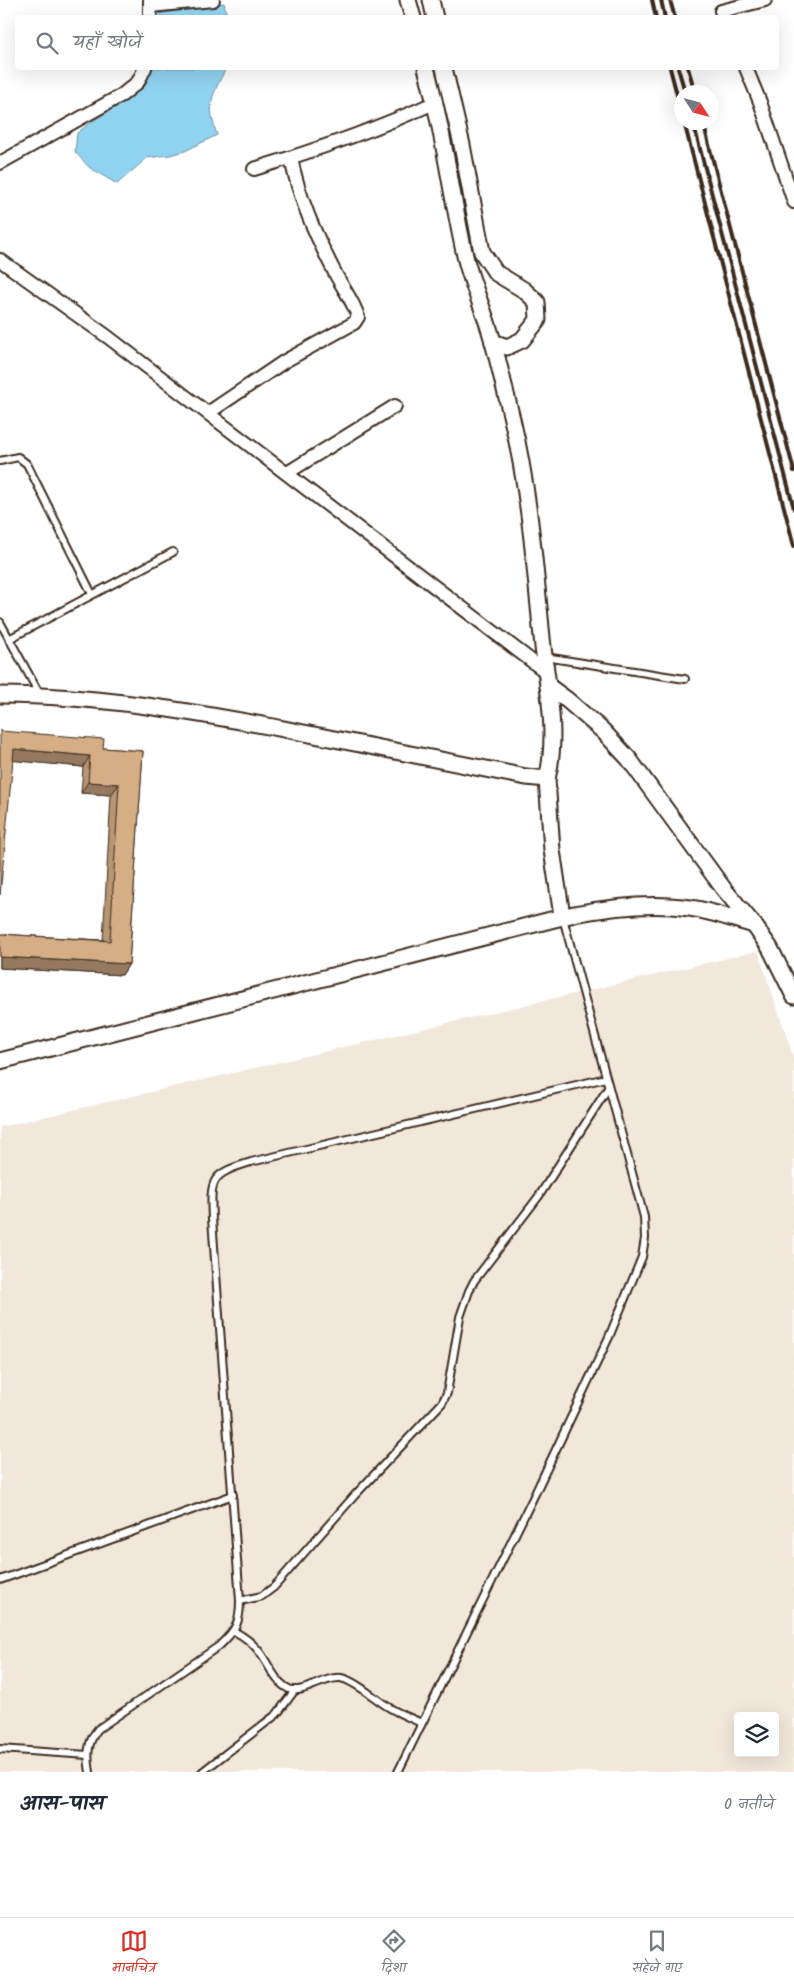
<!DOCTYPE html>
<html lang="hi">
<head>
<meta charset="utf-8">
<style>
  :root { --surface:#fff; --page:#f6f6f7; --text:#1f2937; --muted:#747a83; --line:#e0e1e3; --accent:#d93025 }
  body { margin:0; font-family:Kalam,"Playpen Sans Deva",sans-serif; background:var(--page); color:var(--text) }
  .controls { position:absolute; right:15px; bottom:15px; display:grid; overflow:hidden; border-radius:5px; box-shadow:0 5px 20px #0002 }
  .controls button { width:45px; height:45px; display:grid; place-items:center; padding:0; border:0; border-bottom:1px solid var(--line); background:var(--surface); color:var(--text); font:25px sans-serif }
  .compass { position:absolute; left:674px; top:85px; width:45px; height:45px; border-radius:50%; background:var(--surface); box-shadow:0 5px 20px #0002; rotate:126deg }
  .list { margin:0; padding:0; list-style:none }
  h2 { display:flex; justify-content:space-between; align-items:center; height:65px; margin:0; padding:0 20px; font-size:21px }
  h2 small { font-size:16px; font-weight:400; color:var(--muted) }
  .icon { flex:none; width:28px; height:28px; fill:none; stroke:currentColor; stroke-width:2; stroke-linecap:round; stroke-linejoin:round }
  .map { position:relative; flex:none; width:794px; height:1772px; overflow:hidden }
  .search { position:absolute; background:var(--surface); box-shadow:0 5px 20px #0002; left:15px; right:15px; top:15px; height:55px; display:flex; align-items:center; gap:12px; box-sizing:border-box; padding:0 18px; border-radius:5px; color:var(--muted); font-size:19px }
  .sheet { height:145px; background:var(--surface) }
  nav { display:flex; justify-content:space-around; align-items:center; box-sizing:border-box; height:70px; border-top:1px solid var(--line); background:var(--surface); font-size:14px; color:var(--muted) }
  nav a { display:grid; justify-items:center; gap:2px }
  nav .on { color:var(--accent) }
  .map>svg:first-child { display:block }
  .built { fill:#f2e7db; fill-rule:evenodd }
  .water { fill:#90d3f1; stroke:#6e8f9d }
  .lines { fill:none; stroke-linecap:round; stroke-linejoin:round }
  .service-casing { stroke:#3b2a1e; stroke-width:10 }
  .minor-casing { stroke:#3b2a1e; stroke-width:16 }
  .tertiary-casing { stroke:#3b2a1e; stroke-width:19 }
  .service { stroke:#fff; stroke-width:6 }
  .minor { stroke:#fff; stroke-width:12 }
  .tertiary { stroke:#fff; stroke-width:15 }
  .rail { stroke:#3b2a1e; stroke-width:4 }
  .wall { fill:#b79673; stroke:#3b2a1e }
  .shaded-wall { fill:#957a5e; stroke:#3b2a1e }
  .building { fill:#d5ae86; stroke:#3b2a1e }
</style>
</head>
<body>
<div class="map">
<svg width="794" height="1772" viewBox="0 0 794 1772">
  <rect width="100%" height="100%" fill="#fff"/>
  <filter id="ink" filterUnits="userSpaceOnUse"><feTurbulence type="fractalNoise" baseFrequency=".02" numOctaves="2"/><feDisplacementMap in="SourceGraphic" scale="10" xChannelSelector="R" yChannelSelector="G"/><feConvolveMatrix kernelMatrix="1 2 1 2 8 2 1 2 1" color-interpolation-filters="sRGB"/></filter>
  <g filter="url(#ink)">
    <path class="built" d="M 758,951 L 794,1059 L 794,1772 L 0,1772 L 0,1127 ZM 738,1716 L 775,1716 L 775,1753 L 738,1753 Z"/>
    <g class="water">
      <path d="M 224,3 L 227,17 L 158,18 L 158,14 Z"/>
      <path d="M 149,68 L 226,68 C 212,97 206,102 217,135 L 185,151 L 170,155 L 147,158 L 117,184 L 90,168 L 75,152 L 77,133 C 104,111 134,100 149,68 Z"/>
    </g>
    <g class="lines">
      <defs>
        <g id="service">
          <path d="M 0,461 L 18,457 L 27,464 L 92,594"/>
          <path d="M 0,622 L 40,695"/>
          <path d="M 9,639 L 173,552"/>
          <path d="M 545,657 L 685,679"/>
          <path d="M 0,1580 L 233,1495"/>
          <path d="M 240,1601 L 262,1596 L 274,1587 L 355,1495 L 442,1403 L 447,1393 L 460,1317 L 469,1291 L 474,1281 L 539,1196 L 608,1088"/>
          <path d="M 234,1631 C 243,1636 251,1641 258,1650 C 268,1662 274,1682 289,1689 C 303,1695 324,1676 341,1678 C 356,1681 376,1700 390,1708 C 400,1714 411,1718 421,1723"/>
          <path d="M 0,1749 L 88,1755"/>
          <path d="M 90,1772 C 87,1756 87,1742 98,1729 L 219,1646 C 236,1630 240,1623 240,1601 L 212,1219 C 210,1178 211,1174 251,1162 L 606,1078"/>
          <path d="M 202,1772 L 277,1714 L 295,1690"/>
          <path d="M 398,1772 L 533,1498 L 609,1337 L 642,1257 L 645,1238 L 644,1217 L 563,918"/>
        </g>
        <g id="minor">
          <path d="M 150,0 L 150,18"/>
          <path d="M 150,6 L 213,0"/>
          <path d="M 721,11 L 765,0"/>
          <path d="M 746,68 L 760,102 L 794,202"/>
          <path d="M 0,163 L 122,95 L 138,82 L 145,68"/>
          <path d="M 254,169 C 317,150 377,129 436,102"/>
          <path d="M 0,260 L 108,337 L 546,672"/>
          <path d="M 208,413 L 285,361 L 354,323 L 358,317 C 354,302 342,287 335,273 C 316,236 299,199 291,158"/>
          <path d="M 287,473 L 395,406"/>
        </g>
        <g id="tertiary">
          <path d="M 408,0 L 413,18"/>
          <path d="M 431,0 L 435,18"/>
          <path d="M 444,68 L 462,145 L 482,252 L 496,273 L 524,290 L 537,302 L 538,320 L 522,340 L 507,347 L 493,342"/>
          <path d="M 548,686 L 566,699 L 603,731 L 629,759 L 723,888 L 754,925 L 770,948 L 794,996"/>
          <path d="M 0,695 C 97,695 194,712 289,730 C 368,745 447,761 526,777 L 547,779 C 558,736 548,690 543,647 C 535,571 530,494 512,419 C 506,394 500,368 493,342 C 486,314 473,288 466,260 C 451,196 444,131 426,68"/>
          <path d="M 547,779 L 552,850 L 562,916"/>
          <path d="M 0,1061 L 574,914 C 611,907 652,902 690,908 C 711,911 733,919 754,925"/>
        </g>
      </defs>
      <use href="#service" class="service-casing"/>
      <use href="#minor" class="minor-casing"/>
      <use href="#tertiary" class="tertiary-casing"/>
      <use href="#service" class="service"/>
      <use href="#minor" class="minor"/>
      <use href="#tertiary" class="tertiary"/>
      <g class="rail">
        <path d="M 652,0 L 656,18"/>
        <path d="M 661,0 L 665,18"/>
        <path d="M 670,0 L 675,18"/>
        <path d="M 670,68 L 682,114"/>
        <path d="M 678,68 L 685,92"/>
        <path d="M 688,68 L 695,92"/>
        <path d="M 684,122 L 794,546"/>
        <path d="M 693,122 L 794,509"/>
        <path d="M 703,122 L 794,471"/>
      </g>
    </g>
    <path class="wall" d="M 0,731 L 103,748 L 143,751 L 129,964 L 122,975 L 0,968 L 0,934 L 103,940 L 111,795 L 81,793 L 83,767 L 13,760 Z"/>
    <g class="shaded-wall">
      <path d="M 14,749 L 90,756 L 83,767 L 7,760 Z"/>
      <path d="M 88,782 L 119,784 L 111,795 L 81,793 Z"/>
      <path d="M 0,957 L 129,964 L 122,975 L 0,968 Z"/>
    </g>
    <path class="building" d="M 0,731 L 104,739 L 103,748 L 143,751 L 129,964 L 0,957 L 0,934 L 110,941 L 119,784 L 88,782 L 90,756 L 14,749 L 0,895 Z"/>
  </g>
</svg>
<div class="controls">
<button><svg class="icon" aria-label="layers" viewBox="0 0 24 24"><path d="M12 4l9 5-9 5-9-5zM3 14l9 5 9-5"/></svg></button>
</div>
<svg class="compass" viewBox="-18 -18 36 36"><path d="M0-13l5 13h-10z" fill="#e53935"/><path d="M0 13l5-13h-10z" fill="#747a83"/></svg>
<div class="search"><svg class="icon" aria-label="search" viewBox="0 0 24 24"><circle cx="10" cy="10" r="6"/><path d="M15 15l6 6"/></svg>यहाँ खोजें</div>
</div>
<section class="sheet">
<h2>आस-पास<small>0 नतीजे</small></h2>
<ul class="list">
</ul>
</section>
<nav>
<a class="on"><svg class="icon" aria-label="map" viewBox="0 0 24 24"><path d="M3 6l6-2 6 2 6-2v14l-6 2-6-2-6 2zM9 4v14M15 6v14"/></svg>मानचित्र</a>
<a><svg class="icon" aria-label="directions" viewBox="0 0 24 24"><path d="M12 3l9 9-9 9-9-9zM9 14v-3h6M13 9l2 2-2 2"/></svg>दिशा</a>
<a><svg class="icon" aria-label="saved" viewBox="0 0 24 24"><path d="M7 4h10v16l-5-4-5 4z"/></svg>सहेजे गए</a>
</nav>
</body>
</html>
